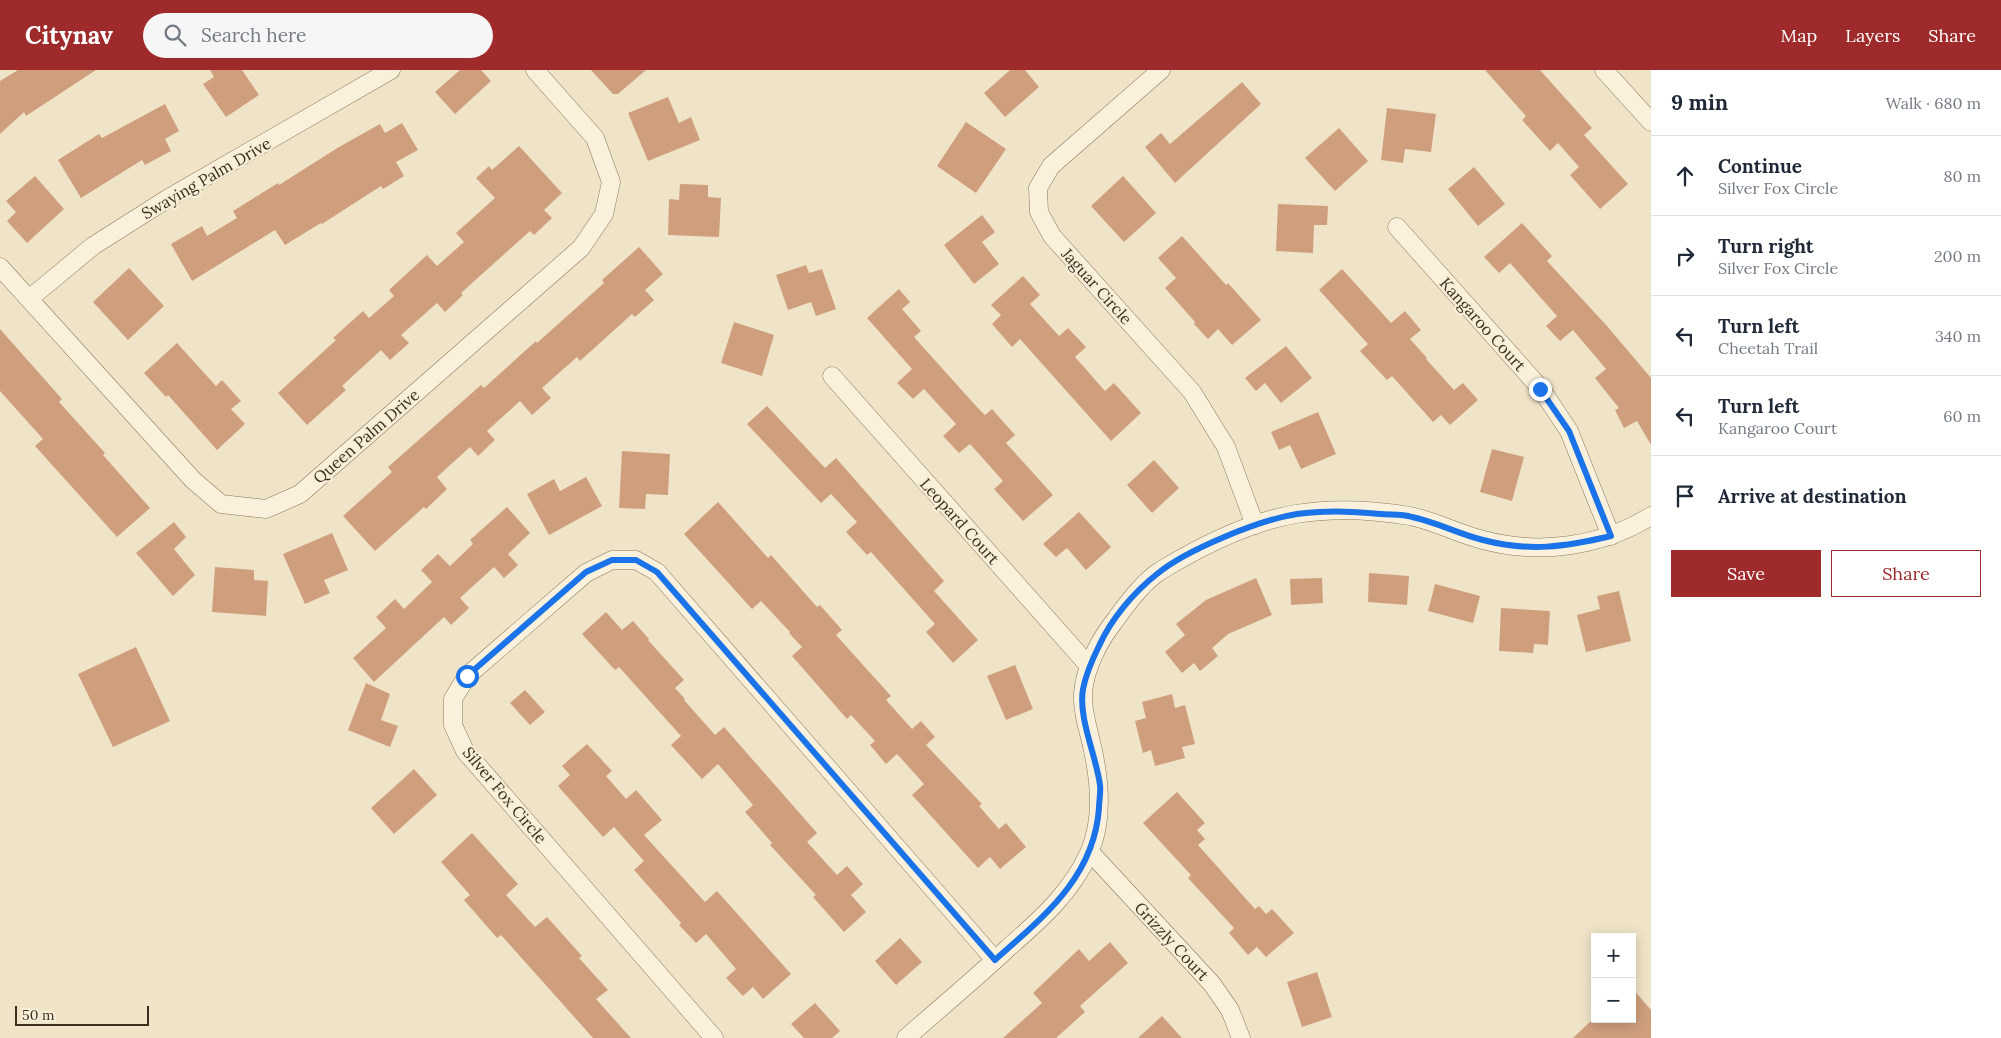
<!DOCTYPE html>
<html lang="en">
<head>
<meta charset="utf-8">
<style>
  :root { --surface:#fff; --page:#f6f6f7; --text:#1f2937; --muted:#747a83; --line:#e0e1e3; --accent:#9e2a2b }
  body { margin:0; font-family:Lora,serif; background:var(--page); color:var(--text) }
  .controls { position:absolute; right:15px; bottom:15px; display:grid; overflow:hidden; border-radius:0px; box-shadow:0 2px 12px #0003 }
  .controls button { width:45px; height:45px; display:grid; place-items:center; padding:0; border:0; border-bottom:1px solid var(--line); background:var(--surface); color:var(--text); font:25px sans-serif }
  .scale { position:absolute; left:15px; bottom:12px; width:134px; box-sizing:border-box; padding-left:5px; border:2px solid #3d2e20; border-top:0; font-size:14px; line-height:18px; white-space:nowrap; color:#3d2e20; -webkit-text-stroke:4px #f7eed8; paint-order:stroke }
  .stop { position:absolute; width:15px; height:15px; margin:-11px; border:4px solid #1a73e8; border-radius:50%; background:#fff }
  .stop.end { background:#1a73e8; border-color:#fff; box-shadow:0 1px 5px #0008 }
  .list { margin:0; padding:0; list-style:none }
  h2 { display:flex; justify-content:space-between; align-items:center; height:65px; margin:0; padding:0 20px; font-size:21px }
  h2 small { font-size:16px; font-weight:400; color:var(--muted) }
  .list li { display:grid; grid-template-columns:32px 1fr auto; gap:15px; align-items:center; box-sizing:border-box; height:80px; padding:0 20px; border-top:1px solid var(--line) }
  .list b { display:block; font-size:19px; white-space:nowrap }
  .list p { margin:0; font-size:16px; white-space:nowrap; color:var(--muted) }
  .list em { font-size:16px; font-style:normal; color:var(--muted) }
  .actions { display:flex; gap:10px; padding:15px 20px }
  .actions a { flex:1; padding:11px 0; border:1px solid var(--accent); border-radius:0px; text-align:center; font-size:18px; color:var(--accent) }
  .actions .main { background:var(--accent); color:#fff }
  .icon { flex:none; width:28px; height:28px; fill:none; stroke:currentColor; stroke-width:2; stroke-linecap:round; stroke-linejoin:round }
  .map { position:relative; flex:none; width:1651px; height:968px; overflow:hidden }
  header { display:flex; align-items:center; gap:30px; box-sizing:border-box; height:70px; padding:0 25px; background:var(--accent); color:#fff }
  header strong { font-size:24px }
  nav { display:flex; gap:28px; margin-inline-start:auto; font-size:18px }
  .search { width:350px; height:45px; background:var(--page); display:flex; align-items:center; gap:12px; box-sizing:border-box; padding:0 18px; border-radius:28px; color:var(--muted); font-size:19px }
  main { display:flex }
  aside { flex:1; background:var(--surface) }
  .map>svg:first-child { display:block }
  .building { fill:#cf9f7d }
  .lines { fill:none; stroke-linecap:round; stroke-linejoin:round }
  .minor-casing { stroke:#8d765c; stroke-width:19 }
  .minor { stroke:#faf1dc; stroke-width:18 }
  .route { stroke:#1a73e8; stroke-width:6 }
  .labels { text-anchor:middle; stroke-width:4.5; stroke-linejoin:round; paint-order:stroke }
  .street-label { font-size:16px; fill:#3d2e20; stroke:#f7eed8 }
</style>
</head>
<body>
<header>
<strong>Citynav</strong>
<div class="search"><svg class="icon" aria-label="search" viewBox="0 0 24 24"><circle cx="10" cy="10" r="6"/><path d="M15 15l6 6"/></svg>Search here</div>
<nav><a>Map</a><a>Layers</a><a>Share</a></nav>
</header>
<main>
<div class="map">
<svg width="1651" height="968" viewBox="0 0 1651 968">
  <rect width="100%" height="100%" fill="#f0e4c8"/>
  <g class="building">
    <path d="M 18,0 L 96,0 L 26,46 L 24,42 L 0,64 L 0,11 Z"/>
    <path d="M 210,0 L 242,0 L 259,25 L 226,47 L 203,14 L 214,7 Z"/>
    <path d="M 460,0 L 481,0 L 491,11 L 455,44 L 435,22 Z"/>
    <path d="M 591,0 L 646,0 L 618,24 L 613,24 Z"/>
    <path d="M 1010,0 L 1025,0 L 1039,17 L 1005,47 L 984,23 Z"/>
    <path d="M 1485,0 L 1540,0 L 1592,58 L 1584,65 L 1628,114 L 1600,139 L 1570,105 L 1579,97 L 1558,73 L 1550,81 L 1522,50 L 1526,46 Z"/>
    <path d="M 1242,12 L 1261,34 L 1175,113 L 1145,77 L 1161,63 L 1170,74 Z"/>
    <path d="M 668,27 L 679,53 L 691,47 L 700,70 L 648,91 L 628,43 Z"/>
    <path d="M 165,34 L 179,61 L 165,69 L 171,81 L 145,95 L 142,90 L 81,128 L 58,90 L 99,64 L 102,68 Z"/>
    <path d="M 1387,38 L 1436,44 L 1431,82 L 1405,79 L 1403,93 L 1381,90 Z"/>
    <path d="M 966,52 L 1006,79 L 976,123 L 937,96 Z"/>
    <path d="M 402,53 L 418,80 L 396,92 L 404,106 L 383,119 L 381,116 L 322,154 L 321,153 L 285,175 L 275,160 L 192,211 L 171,174 L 202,156 L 207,166 L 237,148 L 233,141 L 278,113 L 279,115 L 339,77 L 380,54 L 385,63 Z"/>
    <path d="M 1339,58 L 1368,91 L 1335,121 L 1305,88 Z"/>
    <path d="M 519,76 L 562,123 L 544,140 L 552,148 L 534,165 L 530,161 L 461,223 L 463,225 L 445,242 L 437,233 L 401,265 L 409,273 L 390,290 L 381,280 L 342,316 L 346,320 L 307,355 L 278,323 L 336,270 L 333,268 L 363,241 L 369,248 L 394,226 L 389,220 L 427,185 L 437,196 L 464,172 L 456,163 L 495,128 L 476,108 L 489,96 L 492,100 Z"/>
    <path d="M 1474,97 L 1505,134 L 1478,156 L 1448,119 Z"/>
    <path d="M 35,106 L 64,139 L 27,173 L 7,151 L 16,142 L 6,131 Z"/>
    <path d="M 1123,106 L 1156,143 L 1124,172 L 1091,136 Z"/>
    <path d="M 680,114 L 708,115 L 708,127 L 721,128 L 719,167 L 668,165 L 669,129 L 679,130 Z"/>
    <path d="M 1278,134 L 1328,136 L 1327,155 L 1314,155 L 1313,183 L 1276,181 Z"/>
    <path d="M 982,145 L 995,162 L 982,172 L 999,194 L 974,214 L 944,175 Z"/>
    <path d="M 1522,153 L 1552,186 L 1547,191 L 1607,256 L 1651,308 L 1651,375 L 1637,351 L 1624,358 L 1615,340 L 1619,338 L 1595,308 L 1606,299 L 1573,260 L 1560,271 L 1546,256 L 1557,246 L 1510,193 L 1499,203 L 1484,187 Z"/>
    <path d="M 1182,166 L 1226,215 L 1228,213 L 1261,250 L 1232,275 L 1218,259 L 1208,269 L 1194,254 L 1195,252 L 1165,218 L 1176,208 L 1158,188 Z"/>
    <path d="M 639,177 L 663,204 L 645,220 L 654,230 L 635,247 L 632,244 L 580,291 L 577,287 L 542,318 L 551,328 L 532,345 L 520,331 L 487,361 L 495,370 L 478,386 L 470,377 L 437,407 L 447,419 L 426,439 L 424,437 L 375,481 L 343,446 L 392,402 L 388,397 L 481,315 L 484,318 L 536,271 L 537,273 L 604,213 L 602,210 Z"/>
    <path d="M 806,195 L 809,203 L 822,199 L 836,239 L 816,246 L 811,232 L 788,240 L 776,205 Z"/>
    <path d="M 129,198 L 164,236 L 128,270 L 93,232 Z"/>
    <path d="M 1342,199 L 1391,253 L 1405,241 L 1421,260 L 1410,269 L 1427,288 L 1426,289 L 1454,320 L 1463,313 L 1478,330 L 1450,355 L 1441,345 L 1433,352 L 1392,306 L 1387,310 L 1360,281 L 1368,274 L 1319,220 Z"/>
    <path d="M 1023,206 L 1040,225 L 1030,234 L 1059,266 L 1068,258 L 1086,277 L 1075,287 L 1105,321 L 1114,313 L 1141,343 L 1111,371 L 1020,269 L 1012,277 L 992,254 L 1001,245 L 991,235 Z"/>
    <path d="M 899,219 L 910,232 L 902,239 L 921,261 L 914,267 L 976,336 L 985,345 L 992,339 L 1015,365 L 1006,373 L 1053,425 L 1023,451 L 994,419 L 1003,411 L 970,374 L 959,383 L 943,366 L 956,354 L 924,319 L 913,329 L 897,313 L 912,299 L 867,248 Z"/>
    <path d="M 734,252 L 774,265 L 762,306 L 721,293 Z"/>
    <path d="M 0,259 L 62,329 L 59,332 L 105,383 L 103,385 L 150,438 L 117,467 L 35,376 L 43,369 L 0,321 Z"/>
    <path d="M 177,273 L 216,316 L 222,310 L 241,331 L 231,339 L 245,354 L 217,380 L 168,325 L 166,327 L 144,303 Z"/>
    <path d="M 1286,276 L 1312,308 L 1281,333 L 1265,313 L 1256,321 L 1245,308 Z"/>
    <path d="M 767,336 L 825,398 L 836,388 L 944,511 L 934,521 L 978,570 L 953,593 L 926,562 L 935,554 L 871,482 L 867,485 L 846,462 L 857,452 L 831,424 L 821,433 L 747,354 Z"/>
    <path d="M 1318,342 L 1336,384 L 1301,399 L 1290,375 L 1279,380 L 1271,362 Z"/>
    <path d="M 1492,379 L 1524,387 L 1512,431 L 1480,422 Z"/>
    <path d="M 622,381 L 670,384 L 668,425 L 646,424 L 645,439 L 619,438 Z"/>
    <path d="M 1154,390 L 1179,418 L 1152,443 L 1127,415 Z"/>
    <path d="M 586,407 L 602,436 L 549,465 L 527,424 L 554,409 L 560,421 Z"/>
    <path d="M 718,432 L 768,488 L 771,485 L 817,537 L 820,535 L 842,560 L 836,565 L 891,626 L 886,630 L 912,659 L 921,651 L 935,667 L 926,675 L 982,734 L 979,736 L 999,759 L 1006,753 L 1026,777 L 1000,799 L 990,787 L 978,798 L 912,725 L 924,714 L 897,684 L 886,694 L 870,675 L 875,671 L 851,645 L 847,649 L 792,586 L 802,577 L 789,563 L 790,562 L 761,531 L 752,539 L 684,464 Z"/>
    <path d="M 507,437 L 530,463 L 508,484 L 518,495 L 504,508 L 494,497 L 460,528 L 469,538 L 451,555 L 444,547 L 374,612 L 353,588 L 386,558 L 376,547 L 395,529 L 404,539 L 432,512 L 421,500 L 438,484 L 450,496 L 473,474 L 470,470 Z"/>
    <path d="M 1079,442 L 1111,477 L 1086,500 L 1067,478 L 1056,487 L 1043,474 Z"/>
    <path d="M 174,452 L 186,467 L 174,479 L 195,505 L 173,526 L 136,483 Z"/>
    <path d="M 332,463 L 348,500 L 324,510 L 330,523 L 305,534 L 283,484 Z"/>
    <path d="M 215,497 L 254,500 L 254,510 L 268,511 L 266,546 L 212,542 Z"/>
    <path d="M 1369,503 L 1409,506 L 1407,535 L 1368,532 Z"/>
    <path d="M 1256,508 L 1272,545 L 1228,564 L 1212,578 L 1218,586 L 1200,601 L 1194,593 L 1182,603 L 1165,582 L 1185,565 L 1176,554 L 1206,530 Z"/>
    <path d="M 1322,508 L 1323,533 L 1291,535 L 1290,509 Z"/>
    <path d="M 1435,514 L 1480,526 L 1473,553 L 1428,541 Z"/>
    <path d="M 1619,521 L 1631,571 L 1586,582 L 1577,545 L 1600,539 L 1597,526 Z"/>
    <path d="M 1501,538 L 1550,541 L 1548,575 L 1534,574 L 1533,583 L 1499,581 Z"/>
    <path d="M 606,542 L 622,560 L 633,551 L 649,569 L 648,570 L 684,610 L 675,618 L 685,629 L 684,630 L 715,665 L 724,657 L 817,763 L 807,772 L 837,805 L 847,796 L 863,814 L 851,825 L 866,842 L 844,862 L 813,827 L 816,825 L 770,775 L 772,773 L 745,742 L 753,735 L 718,694 L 702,709 L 671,675 L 681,666 L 619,597 L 615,600 L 582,564 Z"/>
    <path d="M 136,577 L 170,651 L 113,677 L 78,604 Z"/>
    <path d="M 1015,595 L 1033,639 L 1006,650 L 987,606 Z"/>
    <path d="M 366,613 L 390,624 L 381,650 L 398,656 L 390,677 L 348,660 Z"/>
    <path d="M 525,620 L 545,642 L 530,655 L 510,633 Z"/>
    <path d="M 1172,624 L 1175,638 L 1185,635 L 1195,674 L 1182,677 L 1185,688 L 1155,696 L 1151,680 L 1143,683 L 1135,651 L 1146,648 L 1142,632 Z"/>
    <path d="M 587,674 L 612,701 L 606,706 L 626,729 L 636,720 L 662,750 L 644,765 L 705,832 L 717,821 L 791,904 L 763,929 L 753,917 L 743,926 L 726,908 L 736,899 L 706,864 L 696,873 L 679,855 L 681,853 L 634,800 L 644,791 L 614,757 L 603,767 L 558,716 L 570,705 L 562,696 Z"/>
    <path d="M 414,699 L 437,725 L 394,764 L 371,738 Z"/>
    <path d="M 1177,722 L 1205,753 L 1197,760 L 1205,769 L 1198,775 L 1255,839 L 1259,836 L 1266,844 L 1272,839 L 1294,863 L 1266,887 L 1257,877 L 1248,885 L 1229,863 L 1234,858 L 1188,808 L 1191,805 L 1143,753 Z"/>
    <path d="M 472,763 L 518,814 L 506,825 L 535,857 L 547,847 L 582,886 L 579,888 L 608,920 L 596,929 L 631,968 L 593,968 L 501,865 L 497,868 L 464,830 L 470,825 L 441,792 Z"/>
    <path d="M 900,868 L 922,892 L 896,915 L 875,891 Z"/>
    <path d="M 1110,872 L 1128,893 L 1080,936 L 1085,942 L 1056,968 L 1003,968 L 1042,933 L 1033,923 L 1079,879 L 1089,891 Z"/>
    <path d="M 1317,902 L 1332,947 L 1302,957 L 1287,912 Z"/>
    <path d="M 1632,918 L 1651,940 L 1651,968 L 1573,968 L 1593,949 L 1632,949 Z"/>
    <path d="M 815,933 L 840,961 L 832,968 L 804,968 L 791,954 Z"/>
    <path d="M 1162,946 L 1182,968 L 1138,968 Z"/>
  </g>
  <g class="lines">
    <defs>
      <g id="minor">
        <path d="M 1161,0 L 1051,96 L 1038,118 L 1039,142 L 1052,166 L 1192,322 L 1226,377 L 1255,455"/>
        <path d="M 1604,0 L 1651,52"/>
        <path d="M 1397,157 L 1541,319 L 1569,361 L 1611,466"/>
        <path d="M 0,197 L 193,410 L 221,434 L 266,439 L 300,424 L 581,178 L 604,144 L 611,112 L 595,68 L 535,0"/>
        <path d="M 29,229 L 93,176 L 167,129 L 391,0"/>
        <path d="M 832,306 L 1089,596"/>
        <path d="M 1090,782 L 1212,914 L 1230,940 L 1241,968"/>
        <path d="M 714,968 L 465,681 L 453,655 L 453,629 L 467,606 L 586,503 L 612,490 L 636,490 L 657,502 L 995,890"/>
        <path d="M 906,968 C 940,938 975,909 1008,878 C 1040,850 1071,823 1089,783 C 1104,750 1100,711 1092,676 C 1088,658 1082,641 1083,623 C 1085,597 1100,569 1116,549 C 1128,532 1143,512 1160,501 C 1201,476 1248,452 1296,444 C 1332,438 1374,440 1410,446 C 1435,451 1458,464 1483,470 C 1539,485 1601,477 1651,446"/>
      </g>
    </defs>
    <use href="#minor" class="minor-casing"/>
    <use href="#minor" class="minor"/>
  </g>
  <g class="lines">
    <path class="route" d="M 467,606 L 586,502 L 612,490 L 636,490 L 657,502 L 995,890 C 1043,847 1094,808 1099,738 C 1099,730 1101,722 1100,715 C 1096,685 1078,648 1083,619 C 1086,604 1092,590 1099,576 C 1111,549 1134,522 1157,504 C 1186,480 1259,450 1297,444 C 1324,440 1352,441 1380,444 C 1391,445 1402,444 1412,447 C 1436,452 1459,464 1483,470 C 1529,482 1565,477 1611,466 L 1569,361 L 1540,319"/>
  </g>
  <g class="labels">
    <g class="street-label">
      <text transform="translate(206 108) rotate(-30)" y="6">Swaying Palm Drive</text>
      <text transform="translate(1097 216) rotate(48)" y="6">Jaguar Circle</text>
      <text transform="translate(1483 254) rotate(48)" y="6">Kangaroo Court</text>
      <text transform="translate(366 366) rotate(-41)" y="6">Queen Palm Drive</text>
      <text transform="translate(960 451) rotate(48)" y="6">Leopard Court</text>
      <text transform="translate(505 725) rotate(50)" y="6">Silver Fox Circle</text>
      <text transform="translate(1172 871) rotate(47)" y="6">Grizzly Court</text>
    </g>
  </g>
</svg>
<div class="controls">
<button>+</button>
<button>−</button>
</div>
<div class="scale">50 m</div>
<div class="stop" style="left:467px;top:606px"></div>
<div class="stop end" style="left:1540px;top:319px"></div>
</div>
<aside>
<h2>9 min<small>Walk · 680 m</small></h2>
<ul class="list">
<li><svg class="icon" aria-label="ahead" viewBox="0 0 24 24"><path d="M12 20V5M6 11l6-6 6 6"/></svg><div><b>Continue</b><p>Silver Fox Circle</p></div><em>80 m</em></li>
<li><svg class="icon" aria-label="right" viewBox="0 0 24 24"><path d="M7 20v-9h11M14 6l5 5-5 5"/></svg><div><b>Turn right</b><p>Silver Fox Circle</p></div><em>200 m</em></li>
<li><svg class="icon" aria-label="left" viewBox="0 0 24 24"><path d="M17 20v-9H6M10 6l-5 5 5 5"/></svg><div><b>Turn left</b><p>Cheetah Trail</p></div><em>340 m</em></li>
<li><svg class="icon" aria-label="left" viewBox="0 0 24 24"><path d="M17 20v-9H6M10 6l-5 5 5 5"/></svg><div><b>Turn left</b><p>Kangaroo Court</p></div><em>60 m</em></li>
<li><svg class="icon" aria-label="arrive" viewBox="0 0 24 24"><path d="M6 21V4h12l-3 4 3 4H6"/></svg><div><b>Arrive at destination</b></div></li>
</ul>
<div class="actions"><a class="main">Save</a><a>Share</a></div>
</aside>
</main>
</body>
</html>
